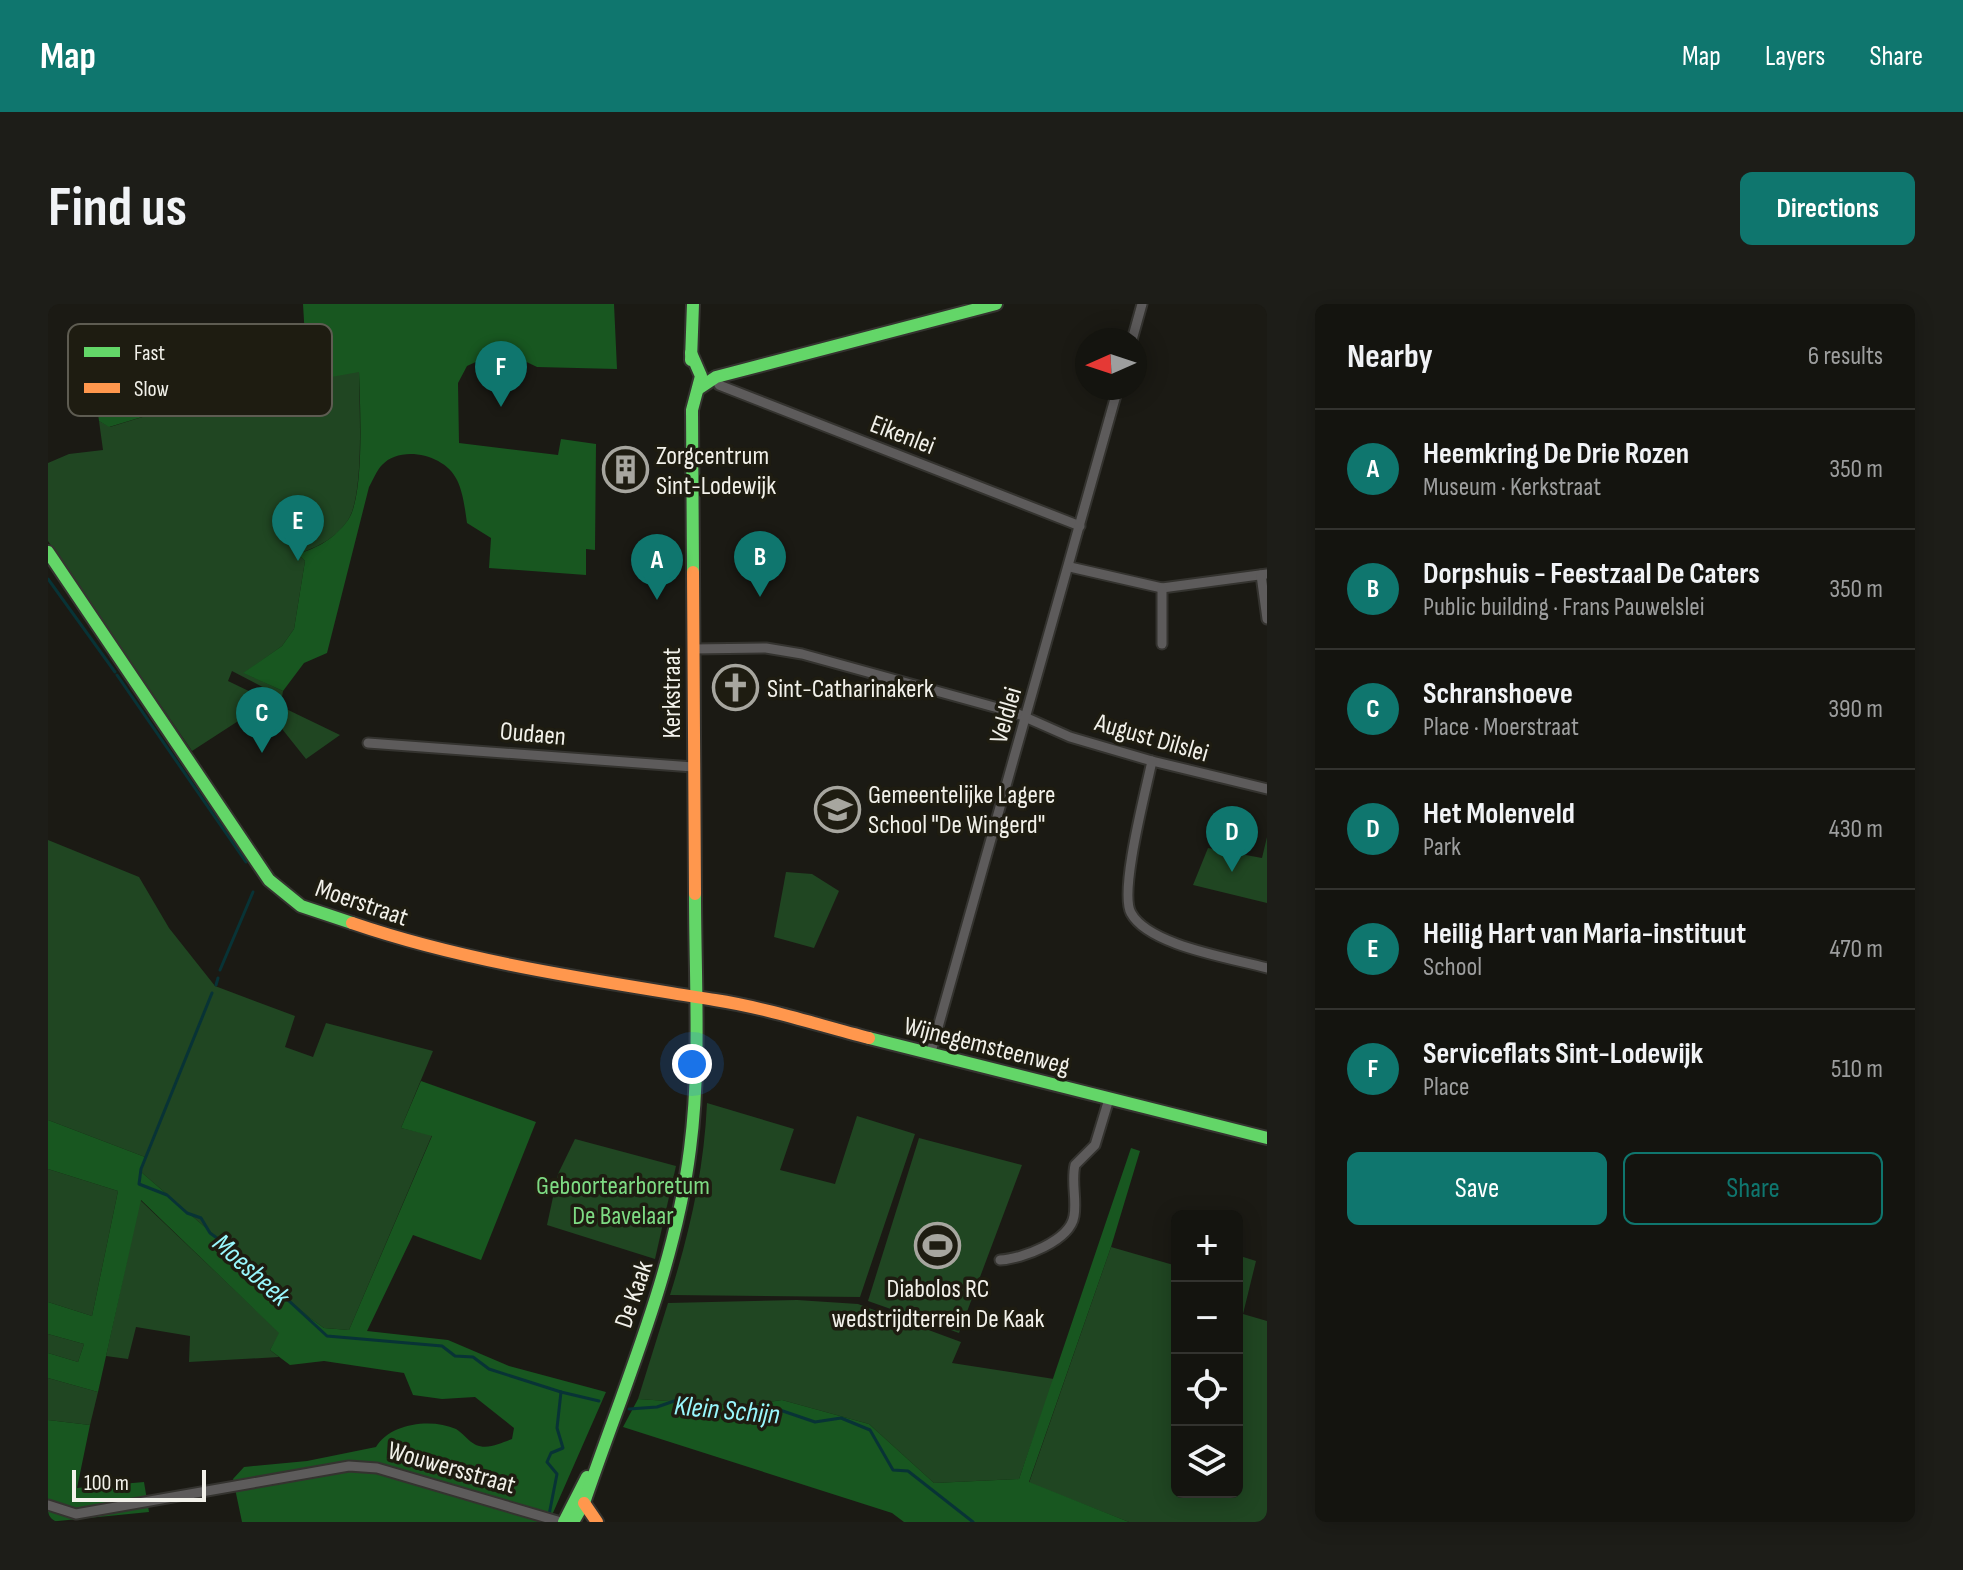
<!DOCTYPE html>
<html lang="en">
<head>
<meta charset="utf-8">
<style>
  :root { --surface:#14140f; --page:#1d1d18; --text:#f1f3f6; --muted:#9d9e9e; --line:#33332f; --accent:#0f766e }
  body { margin:0; font-family:"Sofia Sans Condensed",sans-serif; background:var(--page); color:var(--text) }
  .controls { position:absolute; right:24px; bottom:24px; display:grid; overflow:hidden; border-radius:12px; box-shadow:0 4px 20px #0003 }
  .controls button { width:72px; height:72px; display:grid; place-items:center; padding:0; border:0; border-bottom:2px solid var(--line); background:var(--surface); color:var(--text); font:40px sans-serif }
  .compass { position:absolute; left:1027px; top:24px; width:72px; height:72px; border-radius:50%; background:var(--surface); box-shadow:0 4px 20px #0003; rotate:267deg }
  .scale { position:absolute; left:24px; bottom:20px; width:134px; box-sizing:border-box; padding-left:8px; border:4px solid #f2f1ea; border-top:0; font-size:22px; line-height:28px; white-space:nowrap; color:#f2f1ea; -webkit-text-stroke:6px #1e1c11; paint-order:stroke }
  .you { position:absolute; left:644px; top:760px; width:28px; height:28px; margin:-20px; border:6px solid #fff; border-radius:50%; background:#1a73e8; box-shadow:0 0 0 12px #1a73e833 }
  .badge { display:grid; place-items:center; width:52px; height:52px; border-radius:50%; background:var(--accent); color:#fff; font-size:26px; font-weight:700 }
  .pin { position:absolute; translate:-50% -66px; filter:drop-shadow(0 2px 4px #0008) }
  .pin::after { content:''; position:absolute; top:42px; width:28px; height:24px; background:inherit; clip-path:polygon(0 0,100% 0,50% 100%) }
  .list { margin:0; padding:0; list-style:none }
  h2 { display:flex; justify-content:space-between; align-items:center; height:104px; margin:0; padding:0 32px; font-size:34px }
  h2 small { font-size:26px; font-weight:400; color:var(--muted) }
  .list li { display:grid; grid-template-columns:52px 1fr auto; gap:24px; align-items:center; box-sizing:border-box; height:120px; padding:0 32px; border-top:2px solid var(--line) }
  .list b { display:block; font-size:30px; white-space:nowrap }
  .list p { margin:0; font-size:26px; white-space:nowrap; color:var(--muted) }
  .list em { font-size:26px; font-style:normal; color:var(--muted) }
  .actions { display:flex; gap:16px; padding:24px 32px }
  .actions a { flex:1; padding:18px 0; border:2px solid var(--accent); border-radius:12px; text-align:center; font-size:28px; color:var(--accent) }
  .actions .main { background:var(--accent); color:#fff }
  .icon { flex:none; width:44px; height:44px; fill:none; stroke:currentColor; stroke-width:2; stroke-linecap:round; stroke-linejoin:round }
  .map { position:relative; flex:none; width:1219px; height:1218px; overflow:hidden; border-radius:12px }
  header { display:flex; align-items:center; gap:48px; box-sizing:border-box; height:112px; padding:0 40px; background:var(--accent); color:#fff }
  header strong { font-size:38px }
  nav { display:flex; gap:44px; margin-inline-start:auto; font-size:28px }
  .intro { display:flex; align-items:center; justify-content:space-between; box-sizing:border-box; height:192px; padding:0 48px }
  h1 { margin:0; font-size:56px }
  .button { padding:20px 36px; border-radius:12px; background:var(--accent); color:#fff; font-size:28px; font-weight:700 }
  main { display:flex; gap:48px; padding:0 48px }
  aside { flex:1; background:var(--surface); border-radius:12px; box-shadow:0 4px 20px #0003 }
  .map>svg:first-child { display:block }
  .green { fill:#204622 }
  .forest { fill:#185720 }
  .lines { fill:none; stroke-linecap:round; stroke-linejoin:round }
  .stream { stroke:#083336; stroke-width:3 }
  .street-casing { stroke:#34332f; stroke-width:13 }
  .fast-casing { stroke:#34332f; stroke-width:16 }
  .slow-casing { stroke:#34332f; stroke-width:16 }
  .street { stroke:#5d5b5b; stroke-width:9 }
  .fast { stroke:#63d668; stroke-width:12 }
  .slow { stroke:#ff974d; stroke-width:12 }
  .labels { text-anchor:middle; stroke-width:7; stroke-linejoin:round; paint-order:stroke }
  .street-label { font-size:26px; fill:#f2f1ea; stroke:#1e1c11 }
  .poi-label { font-size:26px; fill:#f2f1ea; stroke:#1e1c11; text-anchor:start }
  .park-label { font-size:26px; fill:#7edb83; stroke:#1e1c11 }
  .water-label { font-size:28px; font-style:italic; fill:#99f7fd; stroke:#1e1c11 }
  .key { fill:#1e1c11; stroke:#5e5c52; stroke-width:2 }
  .key-label { font-size:22px; fill:#f2f1ea }
</style>
</head>
<body>
<header>
<strong>Map</strong>
<nav><a>Map</a><a>Layers</a><a>Share</a></nav>
</header>
<div class="intro"><h1>Find us</h1><a class="button">Directions</a></div>
<main>
<div class="map">
<svg width="1219" height="1218" viewBox="0 0 1219 1218">
  <rect width="100%" height="100%" fill="#1b1a14"/>
  <g class="green">
    <path d="M 311,67 C 311,100 317,190 300,216 C 287,235 271,242 250,250 L 257,257 L 246,325 L 234,342 L 196,369 L 235,387 L 234,393 L 184,367 L 180,377 L 292,431 L 258,455 L 215,401 L 144,447 L 0,237 L 0,159 L 21,150 L 55,146 L 51,117 L 62,123 L 140,99 Z"/>
    <path d="M 1219,533 L 1219,599 L 1145,581 L 1160,544 L 1214,554 Z"/>
    <path d="M 0,536 L 91,573 L 121,624 L 167,682 L 247,712 L 237,743 L 265,753 L 278,719 L 385,747 L 353,824 L 384,831 L 301,1026 L 276,1024 L 262,1014 L 92,867 L 97,853 L 0,816 Z"/>
    <path d="M 738,568 L 764,570 L 791,587 L 766,644 L 726,633 Z"/>
    <path d="M 659,799 L 746,825 L 732,866 L 787,880 L 809,812 L 867,830 L 812,993 L 622,991 C 642,927 656,866 659,799 Z"/>
    <path d="M 871,834 L 974,861 L 911,1029 L 820,997 Z"/>
    <path d="M 527,835 L 628,862 L 607,955 L 499,921 L 510,870 Z"/>
    <path d="M 0,865 L 70,887 L 44,1012 L 0,998 Z"/>
    <path d="M 92,896 L 232,1029 L 222,1046 L 231,1053 L 141,1058 L 142,1032 L 88,1023 L 80,1055 L 58,1052 Z"/>
    <path d="M 1063,943 L 1129,962 L 1129,1188 L 1189,1188 L 1189,951 L 1208,957 L 1195,1010 L 1219,1017 L 1219,1218 L 1081,1218 L 981,1179 Z"/>
    <path d="M 749,996 L 810,1000 L 913,1038 L 904,1059 L 1006,1075 L 971,1175 L 886,1179 L 821,1120 L 734,1096 L 694,1102 L 590,1095 L 620,999 Z"/>
    <path d="M 0,1030 L 36,1040 L 30,1058 L 0,1049 Z"/>
    <path d="M 0,1074 L 50,1088 L 42,1121 L 0,1116 Z"/>
  </g>
  <g class="forest">
    <path d="M 255,0 L 566,0 L 569,65 L 489,63 L 454,46 L 419,62 L 410,79 L 411,139 L 510,151 L 513,135 L 548,140 L 547,246 L 538,245 L 538,271 L 441,264 L 443,234 L 419,219 C 417,205 415,188 409,176 C 398,151 353,140 334,161 C 329,166 325,176 321,183 L 279,349 L 256,359 L 235,387 L 195,369 L 234,342 L 246,325 L 257,257 L 250,250 C 271,243 286,235 300,216 C 317,192 312,100 311,68 L 140,99 L 61,123 L 51,117 L 47,89 L 259,68 Z"/>
    <path d="M 373,777 L 488,818 L 433,956 L 365,931 L 319,1027 L 400,1036 L 461,1062 L 558,1088 L 501,1218 L 194,1218 L 185,1175 L 196,1163 L 259,1157 L 328,1143 C 342,1119 384,1114 408,1125 C 415,1129 420,1137 428,1141 C 440,1146 453,1139 464,1135 L 466,1124 L 427,1093 L 394,1095 L 365,1091 L 356,1069 L 276,1057 L 242,1061 L 222,1046 L 231,1029 L 93,896 L 50,1088 L 0,1074 L 0,1049 L 30,1058 L 36,1040 L 0,1030 L 0,998 L 44,1012 L 70,887 L 0,865 L 0,816 L 97,853 L 92,867 L 262,1014 L 276,1024 L 301,1026 L 384,832 L 353,824 Z"/>
    <path d="M 1083,844 L 1092,847 L 1063,943 L 981,1178 L 1081,1218 L 856,1218 L 844,1209 L 575,1123 L 590,1095 L 694,1102 L 734,1096 L 821,1120 L 886,1179 L 971,1175 Z"/>
    <path d="M 0,1116 L 42,1121 L 29,1184 L 96,1178 L 101,1208 L 0,1218 Z"/>
  </g>
  <g class="lines">
    <g class="stream">
      <path d="M 0,275 L 67,368"/>
      <path d="M 69,371 L 198,558"/>
      <path d="M 172,666 L 205,588"/>
      <path d="M 168,681 L 170,674"/>
      <path d="M 164,689 L 93,865 L 91,880 L 119,891 L 139,909 L 153,914 L 162,929 L 188,948 L 279,1032 L 394,1042 L 407,1052 L 425,1053 L 441,1065 L 513,1088"/>
      <path d="M 581,1105 L 609,1103 L 629,1096 L 663,1109 L 690,1112 L 726,1104 L 767,1118 L 793,1114 L 822,1126 L 845,1166 L 860,1167 L 925,1218"/>
      <path d="M 501,1211 L 509,1170 L 499,1158 L 503,1149 L 515,1144 L 509,1124 L 513,1088 L 551,1097"/>
    </g>
    <defs>
      <g id="street">
        <path d="M 1084,36 L 1094,0"/>
        <path d="M 668,73 L 671,81 L 1032,222"/>
        <path d="M 1022,263 L 1114,284 L 1219,270"/>
        <path d="M 1213,271 L 1219,315"/>
        <path d="M 1114,284 L 1114,340"/>
        <path d="M 645,345 L 718,344 L 754,350 L 968,409 L 1022,433 L 1104,457 L 1219,485"/>
        <path d="M 320,439 L 645,463"/>
        <path d="M 1104,457 C 1098,486 1071,588 1083,609 C 1101,642 1184,654 1219,664"/>
        <path d="M 883,748 L 1070,84"/>
        <path d="M 952,956 C 974,955 1022,937 1026,912 C 1029,895 1023,878 1027,861 L 1047,841 L 1061,795"/>
        <path d="M 0,1201 L 28,1210 L 301,1162 L 329,1164 L 513,1218"/>
      </g>
      <g id="fast">
        <path d="M 643,49 L 653,72 L 644,106 L 645,268"/>
        <path d="M 643,56 L 645,0"/>
        <path d="M 650,85 L 668,73 L 948,0"/>
        <path d="M 0,248 L 221,576 L 253,602 L 304,619"/>
        <path d="M 821,734 L 1219,834"/>
        <path d="M 516,1218 L 539,1173"/>
        <path d="M 525,1218 L 536,1199 C 575,1084 627,966 642,845 C 653,761 647,675 647,590"/>
      </g>
      <g id="slow">
        <path d="M 645,268 L 647,590"/>
        <path d="M 304,619 C 421,659 545,676 667,696 C 719,704 770,721 821,734"/>
        <path d="M 536,1199 L 549,1218"/>
      </g>
    </defs>
    <use href="#street" class="street-casing"/>
    <use href="#fast" class="fast-casing"/>
    <use href="#slow" class="slow-casing"/>
    <use href="#street" class="street"/>
    <use href="#fast" class="fast"/>
    <use href="#slow" class="slow"/>
  </g>
  <defs>
    <symbol id="building-ring" viewBox="-11 -11 22 22"><circle r="9.5" fill="#1e1c11" stroke="#a7a69f" stroke-width="1.5"/><path d="M-4-6H4V6H1V3H-1V6H-4ZM-2.5-4.3h1.7v1.8h-1.7ZM.8-4.3h1.7v1.8H.8ZM-2.5-1h1.7V.8h-1.7ZM.8-1h1.7V.8H.8Z" fill="#a7a69f"/></symbol>
    <symbol id="church-ring" viewBox="-11 -11 22 22"><circle r="9.5" fill="#1e1c11" stroke="#a7a69f" stroke-width="1.5"/><path d="M-1.2-6h2.4v3.5h3.3v2.4h-3.3V6h-2.4V-.1h-3.3v-2.4h3.3Z" fill="#a7a69f"/></symbol>
    <symbol id="school-ring" viewBox="-11 -11 22 22"><circle r="9.5" fill="#1e1c11" stroke="#a7a69f" stroke-width="1.5"/><path d="M0-5L7-2L0 1L-7-2ZM-4 1L0 2.5L4 1V4Q0 6-4 4Z" fill="#a7a69f"/></symbol>
    <symbol id="stadium-ring" viewBox="-11 -11 22 22"><circle r="9.5" fill="#1e1c11" stroke="#a7a69f" stroke-width="1.5"/><path d="M0-5a6.5 5 0 1 0 0 10a6.5 5 0 1 0 0-10ZM-3.5-1.8h7v3.6h-7Z" fill="#a7a69f"/></symbol>
  </defs>
  <g fill-rule="evenodd">
    <use href="#building-ring" x="552" y="140" width="51" height="51"/>
    <use href="#church-ring" x="662" y="358" width="51" height="51"/>
    <use href="#school-ring" x="764" y="480" width="51" height="51"/>
    <use href="#stadium-ring" x="864" y="916" width="51" height="51"/>
  </g>
  <g class="labels">
    <g class="street-label">
      <text transform="translate(855 130) rotate(21)" y="9">Eikenlei</text>
      <text transform="translate(623 389) rotate(-90)" y="9">Kerkstraat</text>
      <text transform="translate(957 411) rotate(-74)" y="9">Veldlei</text>
      <text transform="translate(485 429) rotate(5)" y="9">Oudaen</text>
      <text transform="translate(1104 433) rotate(16)" y="9">August Dilslei</text>
      <text transform="translate(314 598) rotate(19)" y="9">Moerstraat</text>
      <text transform="translate(939 741) rotate(14)" y="9">Wijnegemsteenweg</text>
      <text transform="translate(585 990) rotate(-71)" y="9">De Kaak</text>
      <text transform="translate(404 1163) rotate(16)" y="9">Wouwersstraat</text>
    </g>
    <g class="poi-label">
      <text x="608" y="160">Zorgcentrum<tspan x="608" dy="30">Sint-Lodewijk</tspan></text>
      <text x="719" y="393">Sint-Catharinakerk</text>
      <text x="820" y="499">Gemeentelijke Lagere<tspan x="820" dy="30">School "De Wingerd"</tspan></text>
      <text x="890" y="993" text-anchor="middle">Diabolos RC<tspan x="890" dy="30">wedstrijdterrein De Kaak</tspan></text>
    </g>
    <g class="park-label">
      <text x="575" y="890">Geboortearboretum<tspan x="575" dy="30">De Bavelaar</tspan></text>
    </g>
    <g class="water-label">
      <text transform="translate(204 965) rotate(42)" y="10">Moesbeek</text>
      <text transform="translate(679 1105) rotate(5)" y="10">Klein Schijn</text>
    </g>
  </g>
  <rect x="20" y="20" width="264" height="92" rx="12" class="key"/>
  <rect x="36" y="43" width="36" height="10" fill="#63d668"/>
  <rect x="36" y="79" width="36" height="10" fill="#ff974d"/>
  <g class="key-label">
    <text x="86" y="56">Fast</text>
    <text x="86" y="92">Slow</text>
  </g>
</svg>
<div class="controls">
<button>+</button>
<button>−</button>
<button><svg class="icon" aria-label="locate" viewBox="0 0 24 24"><circle cx="12" cy="12" r="6"/><path d="M12 2v4M12 18v4M2 12h4M18 12h4"/></svg></button>
<button><svg class="icon" aria-label="layers" viewBox="0 0 24 24"><path d="M12 4l9 5-9 5-9-5zM3 14l9 5 9-5"/></svg></button>
</div>
<svg class="compass" viewBox="-18 -18 36 36"><path d="M0-13l5 13h-10z" fill="#e53935"/><path d="M0 13l5-13h-10z" fill="#9d9e9e"/></svg>
<div class="scale">100 m</div>
<div class="you"></div>
<div class="pin badge" style="left:609px;top:296px">A</div>
<div class="pin badge" style="left:712px;top:293px">B</div>
<div class="pin badge" style="left:214px;top:449px">C</div>
<div class="pin badge" style="left:1184px;top:568px">D</div>
<div class="pin badge" style="left:250px;top:257px">E</div>
<div class="pin badge" style="left:453px;top:103px">F</div>
</div>
<aside>
<h2>Nearby<small>6 results</small></h2>
<ul class="list">
<li><span class="badge">A</span><div><b>Heemkring De Drie Rozen</b><p>Museum · Kerkstraat</p></div><em>350 m</em></li>
<li><span class="badge">B</span><div><b>Dorpshuis - Feestzaal De Caters</b><p>Public building · Frans Pauwelslei</p></div><em>350 m</em></li>
<li><span class="badge">C</span><div><b>Schranshoeve</b><p>Place · Moerstraat</p></div><em>390 m</em></li>
<li><span class="badge">D</span><div><b>Het Molenveld</b><p>Park</p></div><em>430 m</em></li>
<li><span class="badge">E</span><div><b>Heilig Hart van Maria-instituut</b><p>School</p></div><em>470 m</em></li>
<li><span class="badge">F</span><div><b>Serviceflats Sint-Lodewijk</b><p>Place</p></div><em>510 m</em></li>
</ul>
<div class="actions"><a class="main">Save</a><a>Share</a></div>
</aside>
</main>
</body>
</html>
